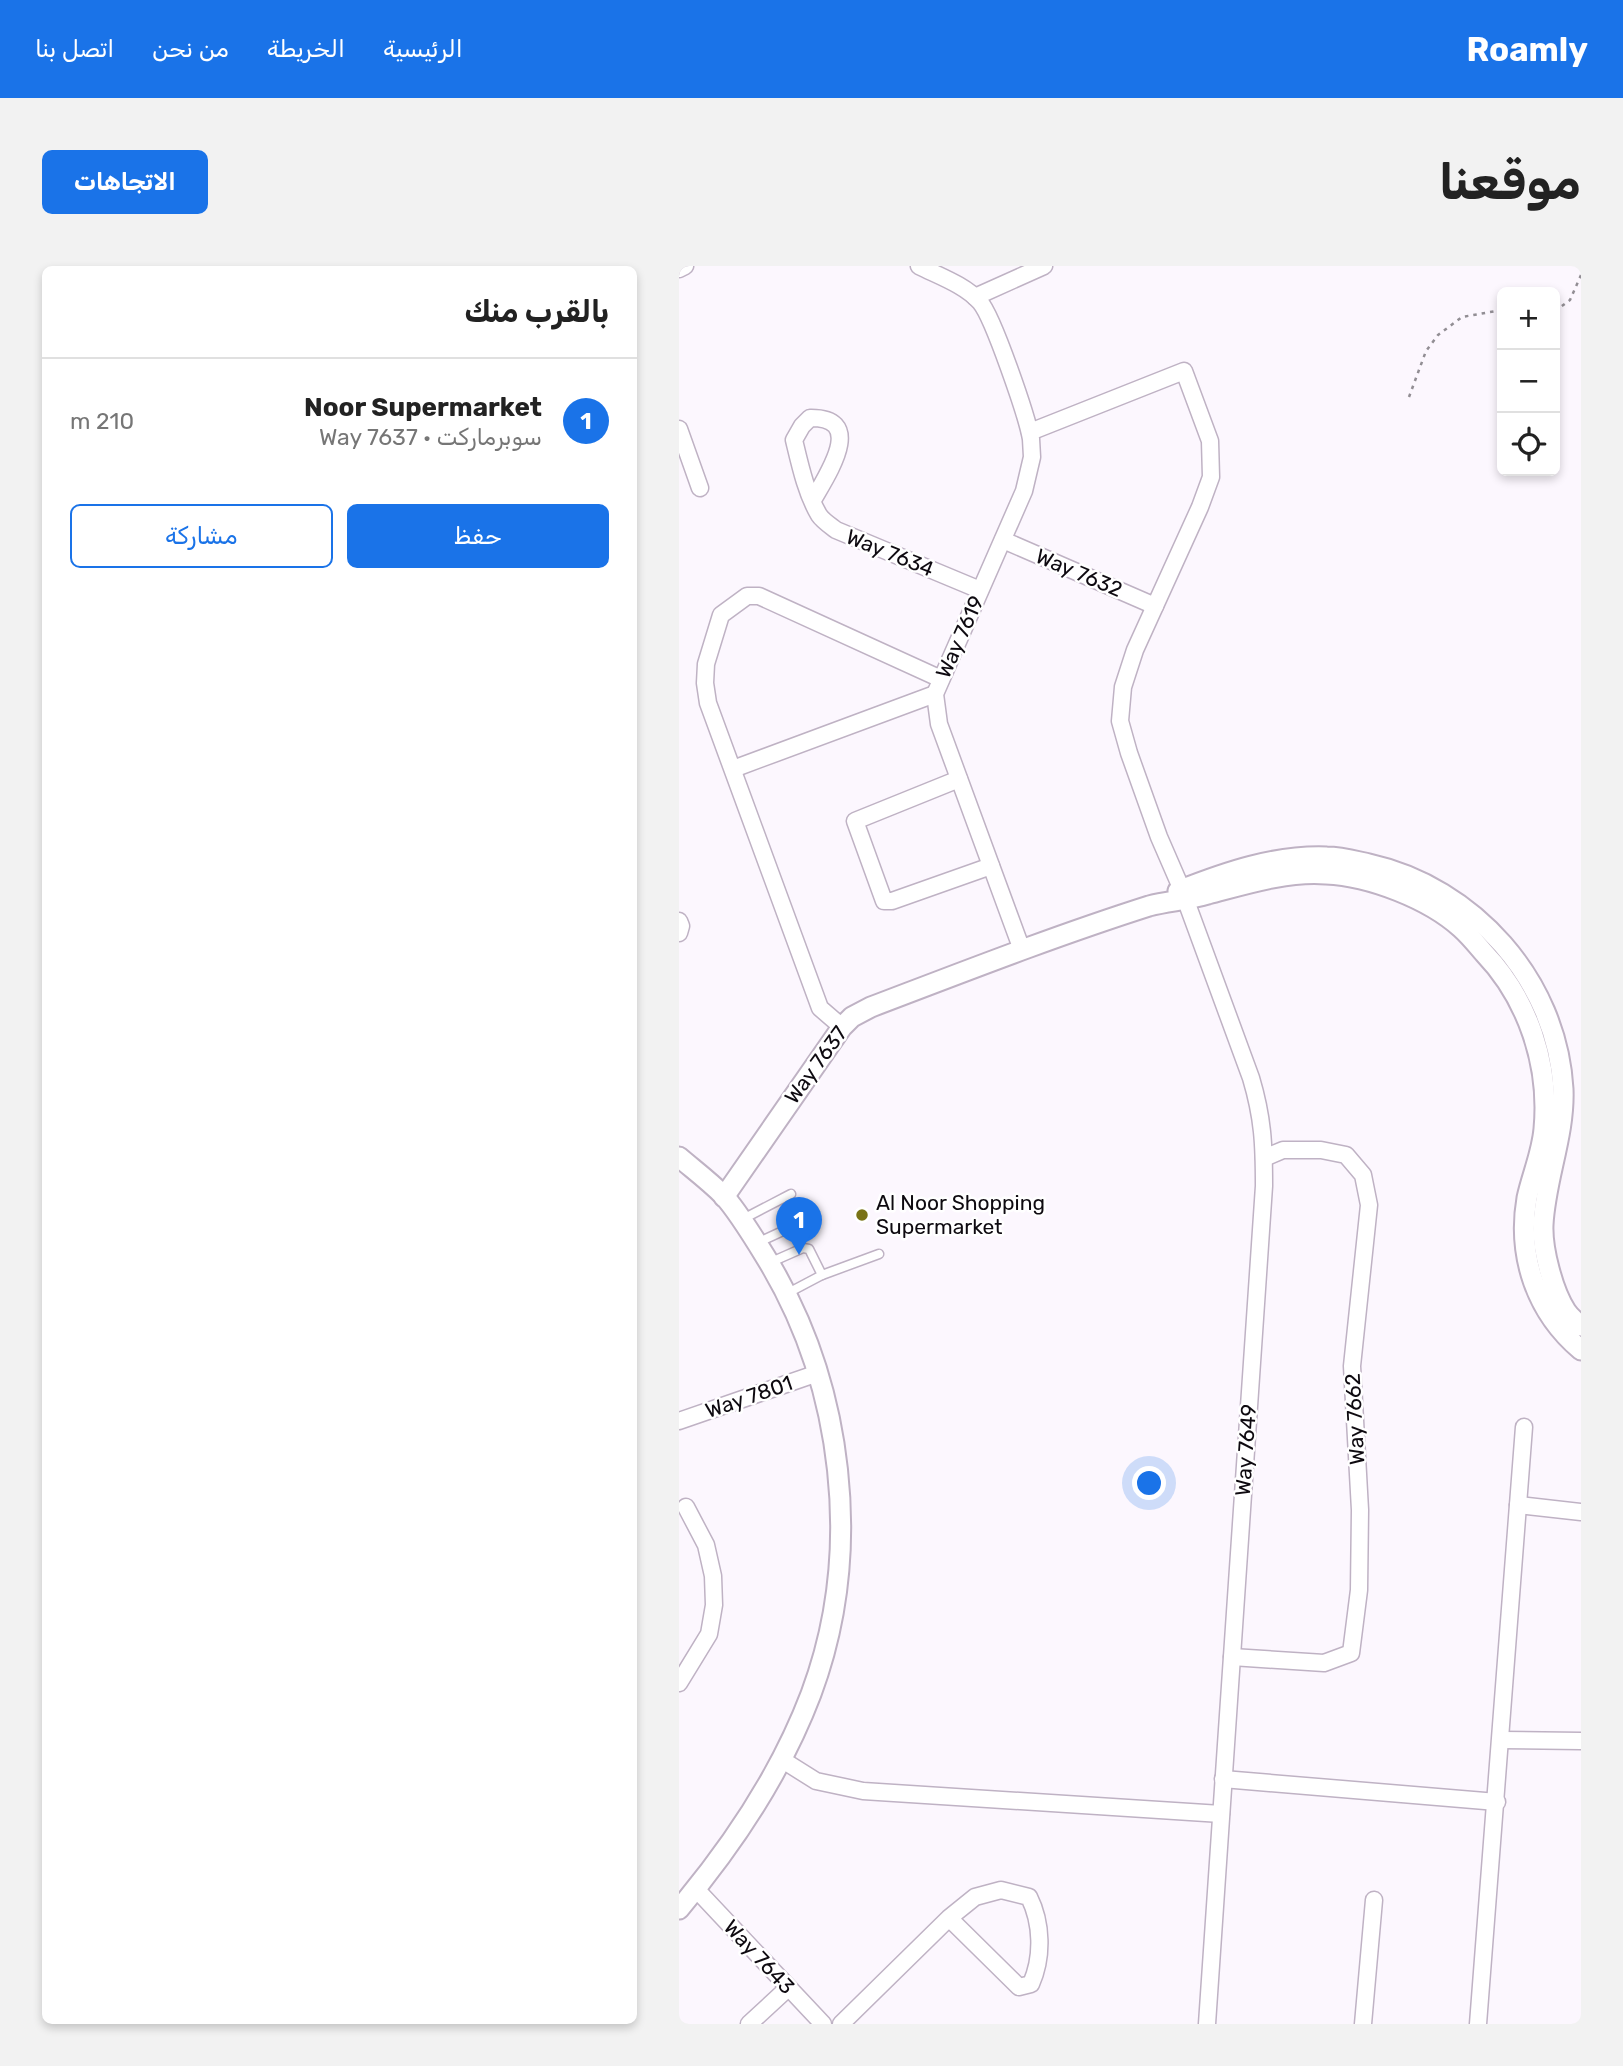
<!DOCTYPE html>
<html lang="ar">
<head>
<meta charset="utf-8">
<style>
  :root { --surface:#fff; --page:#f2f2f2; --text:#222; --muted:#767676; --line:#e0e0e0; --accent:#1a73e8 }
  body { margin:0; font-family:Rubik,"Noto Naskh Arabic",sans-serif; background:var(--page); color:var(--text); direction:rtl }
  .controls { position:absolute; right:21px; top:21px; display:grid; overflow:hidden; border-radius:10px; box-shadow:0 4px 10px #0003 }
  .controls button { width:63px; height:63px; display:grid; place-items:center; padding:0; border:0; border-bottom:2px solid var(--line); background:var(--surface); color:var(--text); font:35px sans-serif }
  .you { position:absolute; left:471px; top:1218px; width:24px; height:24px; margin:-18px; border:5px solid #fff; border-radius:50%; background:#1a73e8; box-shadow:0 0 0 10px #1a73e833 }
  .badge { display:grid; place-items:center; width:46px; height:46px; border-radius:50%; background:var(--accent); color:#fff; font-size:23px; font-weight:700 }
  .pin { position:absolute; translate:-50% -58px; filter:drop-shadow(0 2px 4px #0008) }
  .pin::after { content:''; position:absolute; top:37px; width:24px; height:21px; background:inherit; clip-path:polygon(0 0,100% 0,50% 100%) }
  .list { margin:0; padding:0; list-style:none }
  h2 { display:flex; justify-content:space-between; align-items:center; height:91px; margin:0; padding:0 28px; font-size:30px }
  h2 small { font-size:23px; font-weight:400; color:var(--muted) }
  .list li { display:grid; grid-template-columns:46px 1fr auto; gap:21px; align-items:center; box-sizing:border-box; height:126px; padding:0 28px; border-top:2px solid var(--line) }
  .list b { display:block; font-size:26px; white-space:nowrap }
  .list p { margin:0; font-size:23px; white-space:nowrap; color:var(--muted) }
  .list em { font-size:23px; font-style:normal; color:var(--muted) }
  .actions { display:flex; gap:14px; padding:21px 28px }
  .actions a { flex:1; padding:16px 0; border:2px solid var(--accent); border-radius:10px; text-align:center; font-size:24px; color:var(--accent) }
  .actions .main { background:var(--accent); color:#fff }
  .icon { flex:none; width:38px; height:38px; fill:none; stroke:currentColor; stroke-width:2; stroke-linecap:round; stroke-linejoin:round }
  .map { position:relative; flex:none; width:902px; height:1758px; overflow:hidden; direction:ltr; border-radius:10px }
  header { display:flex; align-items:center; gap:42px; box-sizing:border-box; height:98px; padding:0 35px; background:var(--accent); color:#fff }
  header strong { font-size:33px }
  nav { display:flex; gap:38px; margin-inline-start:auto; font-size:24px }
  .intro { display:flex; align-items:center; justify-content:space-between; box-sizing:border-box; height:168px; padding:0 42px }
  h1 { margin:0; font-size:49px }
  .button { padding:18px 32px; border-radius:10px; background:var(--accent); color:#fff; font-size:24px; font-weight:700 }
  main { display:flex; gap:42px; padding:0 42px }
  aside { flex:1; background:var(--surface); border-radius:10px; box-shadow:0 4px 10px #0003 }
  .map>svg:first-child { display:block }
  .lines { fill:none; stroke-linecap:round; stroke-linejoin:round }
  .service-casing { stroke:#bfb2c4; stroke-width:11 }
  .minor-casing { stroke:#bfb2c4; stroke-width:19 }
  .tertiary-casing { stroke:#bfb2c4; stroke-width:23 }
  .path { stroke:#928e94; stroke-width:2.5; stroke-dasharray:3.5 5; stroke-linecap:butt }
  .service { stroke:#fff; stroke-width:8 }
  .minor { stroke:#fff; stroke-width:16 }
  .tertiary { stroke:#fff; stroke-width:19 }
  .poi-dot { fill:#797316; stroke:#fff; stroke-width:2.5 }
  .labels { text-anchor:middle; stroke-width:5; stroke-linejoin:round; paint-order:stroke }
  .street-label { font-size:21px; fill:#0e0a10; stroke:#fff }
  .poi-label { font-size:21px; fill:#0e0a10; stroke:#fff; text-anchor:start }
</style>
</head>
<body>
<header>
<strong>Roamly</strong>
<nav><a>الرئيسية</a><a>الخريطة</a><a>من نحن</a><a>اتصل بنا</a></nav>
</header>
<div class="intro"><h1>موقعنا</h1><a class="button">الاتجاهات</a></div>
<main>
<div class="map">
<svg width="902" height="1758" viewBox="0 0 902 1758">
  <rect width="100%" height="100%" fill="#fcf7fe"/>
  <g class="lines">
    <defs>
      <g id="service">
        <path d="M 64,953 L 112,928"/>
        <path d="M 78,977 L 132,952"/>
        <path d="M 90,997 L 124,982 L 130,983 L 143,1009 L 200,988"/>
        <path d="M 107,1028 L 143,1009"/>
      </g>
      <g id="minor">
        <path d="M 240,0 C 260,10 286,19 301,36 C 314,51 348,150 352,173 L 353,191 L 345,225 L 256,428 L 260,458 L 343,684"/>
        <path d="M 0,3 L 6,0"/>
        <path d="M 296,31 L 365,0"/>
        <path d="M 0,163 L 21,222"/>
        <path d="M 351,166 L 505,105 L 531,175 L 532,211 L 521,241 L 456,384 L 444,421 L 441,455 L 450,487 L 480,571 L 503,624 L 572,812 C 584,852 585,879 585,920 L 528,1758"/>
        <path d="M 134,234 C 148,209 188,151 131,152 L 123,160 L 115,174 C 121,199 127,227 140,249 C 144,255 152,260 157,264 L 301,324"/>
        <path d="M 324,274 L 476,340"/>
        <path d="M 54,503 L 256,428"/>
        <path d="M 280,513 L 176,555 L 205,635 L 213,635 L 312,600"/>
        <path d="M 0,655 L 2,660 L 0,667"/>
        <path d="M 163,761 L 141,742 L 29,437 L 26,417 L 27,398 L 42,349 L 68,330 L 80,330 L 262,413"/>
        <path d="M 0,1155 L 139,1107"/>
        <path d="M 839,1239 L 902,1246"/>
        <path d="M 553,1391 L 645,1397 L 672,1387 L 680,1324 L 681,1244 L 673,1100 L 690,939 L 684,909 L 667,889 L 642,884 L 604,884 L 585,892"/>
        <path d="M 0,1417 L 30,1368 L 35,1339 L 34,1310 L 27,1279 L 7,1241"/>
        <path d="M 822,1474 L 902,1475"/>
        <path d="M 102,1493 L 137,1515 L 184,1525 L 542,1548"/>
        <path d="M 544,1513 L 818,1536"/>
        <path d="M 17,1623 L 144,1758"/>
        <path d="M 70,1758 L 109,1722"/>
        <path d="M 162,1758 L 270,1652 L 296,1631 L 322,1624 L 350,1631 C 363,1657 364,1691 352,1718 L 340,1721 L 270,1652"/>
        <path d="M 684,1758 L 695,1634"/>
        <path d="M 799,1758 L 845,1161"/>
      </g>
      <g id="tertiary">
        <path d="M 499,625 C 547,606 596,589 648,591 C 662,591 676,595 690,598 C 794,621 878,714 884,823 C 886,869 866,914 864,959 C 863,983 874,1025 887,1045 C 891,1051 897,1056 902,1060"/>
        <path d="M 0,891 C 14,903 30,915 44,929 C 57,943 75,972 86,990 C 165,1118 185,1286 132,1428 C 102,1507 54,1579 0,1643"/>
        <path d="M 45,931 L 163,761 L 173,751 L 192,741 C 284,706 376,670 470,640 C 489,635 510,634 529,628 C 567,618 607,605 647,608 C 691,610 750,633 782,662 C 791,670 798,679 805,687 C 849,733 871,799 865,863 C 863,887 853,909 848,932 C 838,990 857,1046 902,1084"/>
      </g>
    </defs>
    <use href="#service" class="service-casing"/>
    <use href="#minor" class="minor-casing"/>
    <use href="#tertiary" class="tertiary-casing"/>
    <g class="path">
      <path d="M 876,45 L 891,34 L 902,9"/>
      <path d="M 730,131 L 747,85 L 759,69 L 783,51 L 823,44"/>
    </g>
    <use href="#service" class="service"/>
    <use href="#minor" class="minor"/>
    <use href="#tertiary" class="tertiary"/>
  </g>
  <circle class="poi-dot" cx="183" cy="949" r="7"/>
  <g class="labels">
    <g class="street-label">
      <text transform="translate(211 287) rotate(22)" y="7">Way 7634</text>
      <text transform="translate(400 307) rotate(23)" y="7">Way 7632</text>
      <text transform="translate(281 371) rotate(-66)" y="7">Way 7619</text>
      <text transform="translate(137 799) rotate(-54)" y="7">Way 7637</text>
      <text transform="translate(70 1131) rotate(-19)" y="7">Way 7801</text>
      <text transform="translate(676 1153) rotate(-93)" y="7">Way 7662</text>
      <text transform="translate(567 1184) rotate(-86)" y="7">Way 7649</text>
      <text transform="translate(80 1691) rotate(47)" y="7">Way 7643</text>
    </g>
    <g class="poi-label">
      <text x="197" y="944">Al Noor Shopping<tspan x="197" dy="24">Supermarket</tspan></text>
    </g>
  </g>
</svg>
<div class="controls">
<button>+</button>
<button>−</button>
<button><svg class="icon" aria-label="locate" viewBox="0 0 24 24"><circle cx="12" cy="12" r="6"/><path d="M12 2v4M12 18v4M2 12h4M18 12h4"/></svg></button>
</div>
<div class="you"></div>
<div class="pin badge" style="left:120px;top:989px">1</div>
</div>
<aside>
<h2>بالقرب منك<small></small></h2>
<ul class="list">
<li><span class="badge">1</span><div><b>Noor Supermarket</b><p>سوبرماركت · Way 7637</p></div><em>210 m</em></li>
</ul>
<div class="actions"><a class="main">حفظ</a><a>مشاركة</a></div>
</aside>
</main>
</body>
</html>
